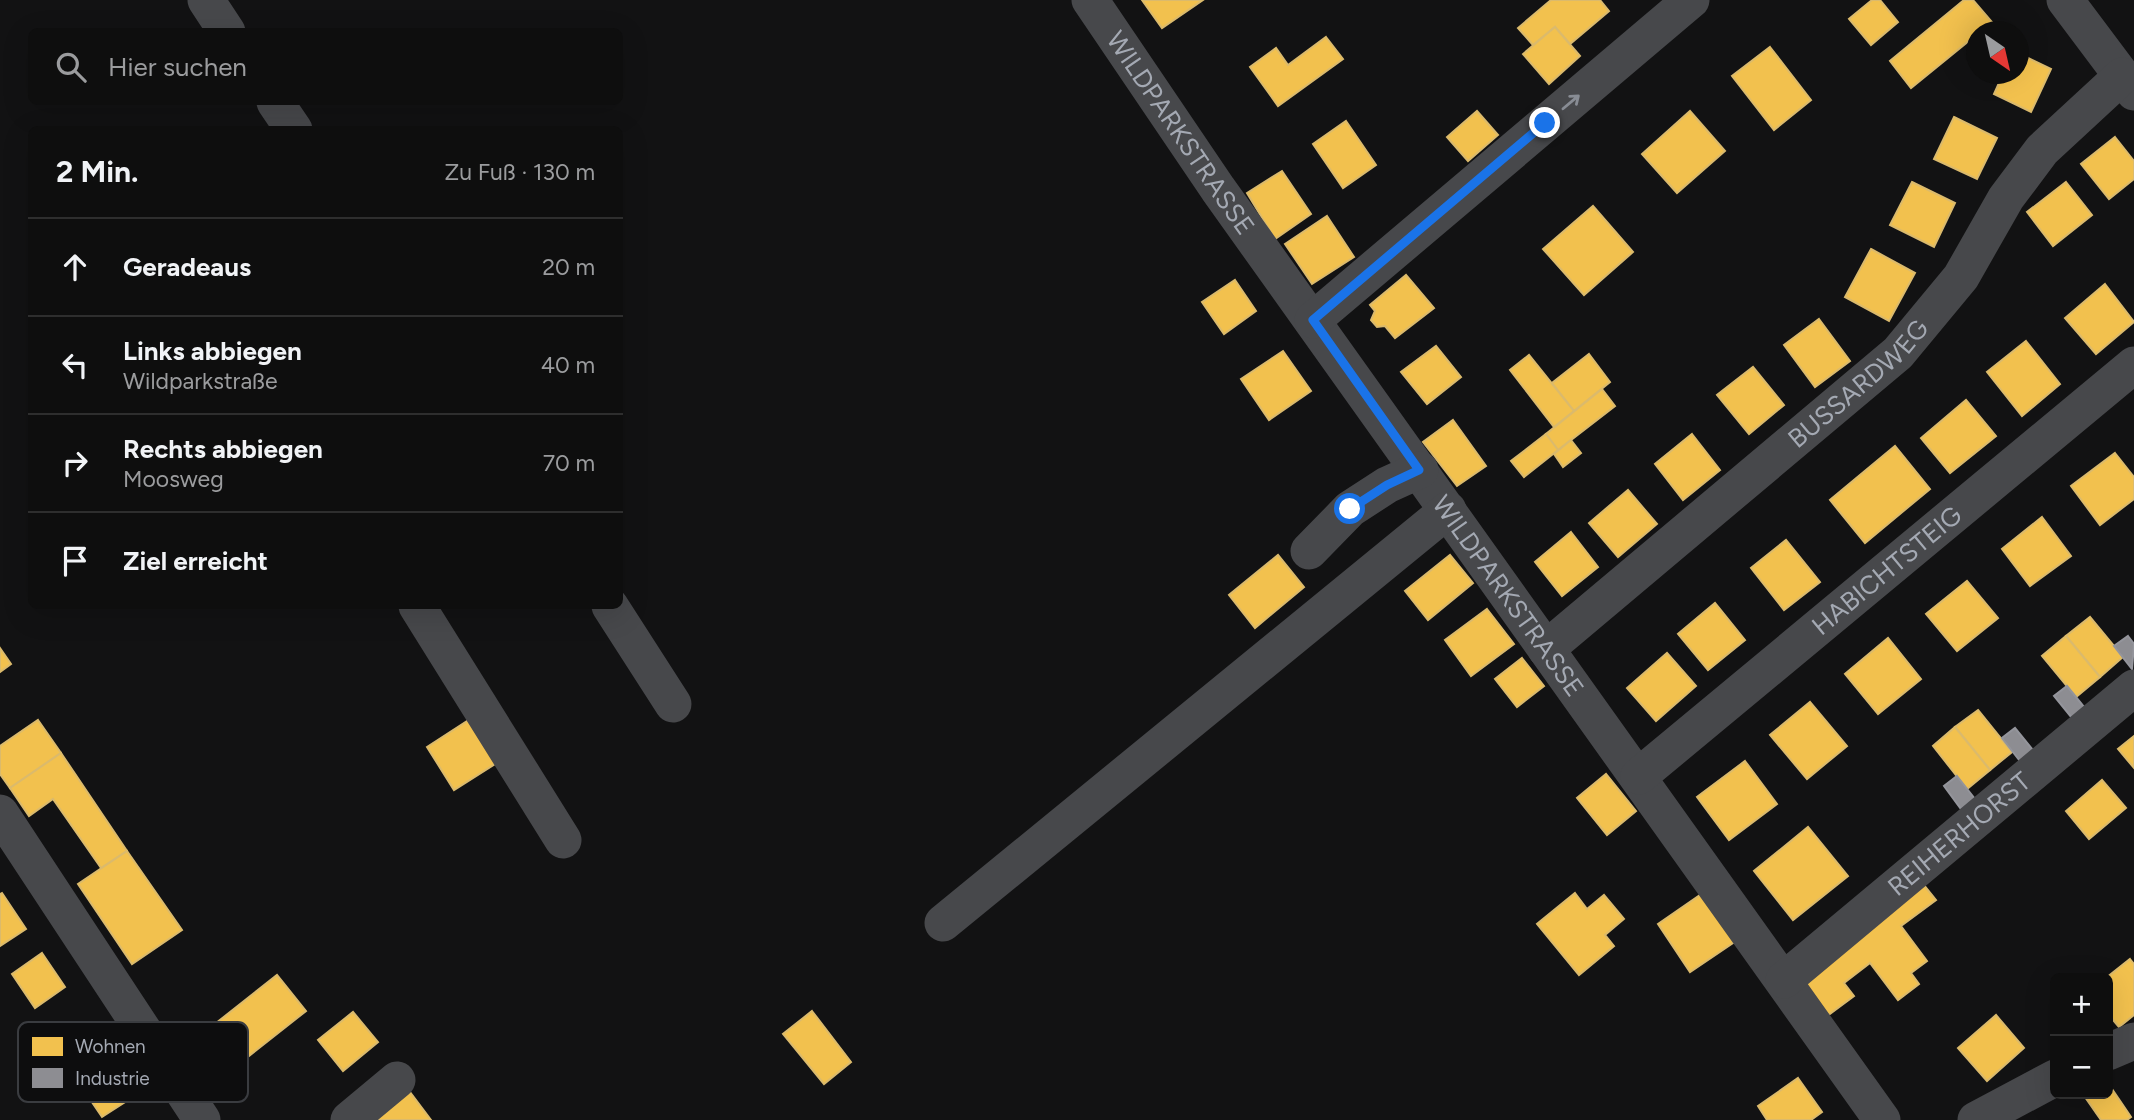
<!DOCTYPE html>
<html lang="de">
<head>
<meta charset="utf-8">
<style>
  :root { --surface:#0e0e0e; --page:#1c1c1c; --text:#f1f3f6; --muted:#9b9c9e; --line:#2e2e2e }
  body { margin:0; font-family:Figtree,sans-serif; background:var(--page); color:var(--text) }
  .controls { position:absolute; right:21px; bottom:21px; display:grid; overflow:hidden; border-radius:10px; box-shadow:0 7px 28px #0002 }
  .controls button { width:63px; height:63px; display:grid; place-items:center; padding:0; border:0; border-bottom:2px solid var(--line); background:var(--surface); color:var(--text); font:35px sans-serif }
  .compass { position:absolute; left:1966px; top:21px; width:63px; height:63px; border-radius:50%; background:var(--surface); box-shadow:0 7px 28px #0002; rotate:146deg }
  .stop { position:absolute; width:21px; height:21px; margin:-16px; border:5px solid #1a73e8; border-radius:50%; background:#fff }
  .stop.end { background:#1a73e8; border-color:#fff; box-shadow:0 2px 7px #0008 }
  .list { margin:0; padding:0; list-style:none }
  h2 { display:flex; justify-content:space-between; align-items:center; height:91px; margin:0; padding:0 28px; font-size:30px }
  h2 small { font-size:23px; font-weight:400; color:var(--muted) }
  .list li { display:grid; grid-template-columns:46px 1fr auto; gap:21px; align-items:center; box-sizing:border-box; height:98px; padding:0 28px; border-top:2px solid var(--line) }
  .list b { display:block; font-size:26px; white-space:nowrap }
  .list p { margin:0; font-size:23px; white-space:nowrap; color:var(--muted) }
  .list em { font-size:23px; font-style:normal; color:var(--muted) }
  .icon { flex:none; width:38px; height:38px; fill:none; stroke:currentColor; stroke-width:2; stroke-linecap:round; stroke-linejoin:round }
  .map { position:relative; flex:none; width:2134px; height:1120px; overflow:hidden }
  .search { position:absolute; background:var(--surface); box-shadow:0 7px 28px #0002; left:28px; top:28px; width:595px; height:77px; display:flex; align-items:center; gap:18px; box-sizing:border-box; padding:0 24px; border-radius:10px; color:var(--muted); font-size:26px }
  .panel { position:absolute; background:var(--surface); box-shadow:0 7px 28px #0002; left:28px; top:126px; width:595px; height:483px; border-radius:10px }
  .map>svg:first-child { display:block }
  .homes { fill:#f2c14e; stroke:#dbba6c; stroke-width:2 }
  .industry { fill:#8d8d92; stroke:#94959c; stroke-width:2 }
  .lines { fill:none; stroke-linecap:round; stroke-linejoin:round }
  .minor { stroke:#47484b; stroke-width:37 }
  .oneway { stroke:#888c94 }
  .route { stroke:#1a73e8; stroke-width:9 }
  .labels { text-anchor:middle; stroke-width:7; stroke-linejoin:round; paint-order:stroke }
  .street-label { font-size:26px; fill:#a4a9b3; stroke:#0d0d0e }
  .key { fill:#0d0d0e; stroke:#3a3c40; stroke-width:2 }
  .key-label { font-size:19px; fill:#a4a9b3 }
</style>
</head>
<body>
<div class="map">
<svg width="2134" height="1120" viewBox="0 0 2134 1120">
  <rect width="100%" height="100%" fill="#121213"/>
  <g class="homes">
    <path d="M 1142,0 L 1203,0 L 1162,28 Z"/>
    <path d="M 1551,0 L 1600,0 L 1609,11 L 1570,44 L 1555,27 L 1533,45 L 1518,28 Z"/>
    <path d="M 1872,0 L 1880,0 L 1898,22 L 1871,45 L 1849,19 Z"/>
    <path d="M 1964,0 L 1973,0 L 1992,22 L 1911,88 L 1890,61 Z"/>
    <path d="M 1555,27 L 1580,56 L 1549,84 L 1523,54 Z"/>
    <path d="M 1326,37 L 1343,59 L 1278,106 L 1250,67 L 1276,48 L 1288,65 Z"/>
    <path d="M 1770,47 L 1811,100 L 1774,130 L 1732,76 Z"/>
    <path d="M 2018,53 L 2051,69 L 2031,112 L 1994,94 L 2003,74 L 2018,74 Z"/>
    <path d="M 1477,111 L 1498,135 L 1468,161 L 1447,137 Z"/>
    <path d="M 1690,111 L 1725,151 L 1677,193 L 1642,154 Z"/>
    <path d="M 1954,117 L 1997,138 L 1977,179 L 1934,159 Z"/>
    <path d="M 1346,121 L 1376,165 L 1343,188 L 1313,144 Z"/>
    <path d="M 2115,137 L 2134,161 L 2134,179 L 2109,199 L 2081,164 Z"/>
    <path d="M 1282,171 L 1311,214 L 1275,239 L 1247,193 Z"/>
    <path d="M 1912,182 L 1955,203 L 1934,247 L 1890,225 Z"/>
    <path d="M 2066,182 L 2092,215 L 2053,246 L 2027,212 Z"/>
    <path d="M 1593,206 L 1633,252 L 1584,295 L 1543,249 Z"/>
    <path d="M 1327,216 L 1354,257 L 1312,284 L 1285,244 Z"/>
    <path d="M 1871,249 L 1915,273 L 1889,321 L 1845,297 Z"/>
    <path d="M 1406,275 L 1434,308 L 1395,338 L 1385,326 L 1377,327 L 1371,320 L 1375,311 L 1370,305 Z"/>
    <path d="M 1235,280 L 1256,311 L 1224,334 L 1202,302 Z"/>
    <path d="M 2105,284 L 2134,322 L 2096,354 L 2065,318 Z"/>
    <path d="M 1819,319 L 1850,361 L 1815,387 L 1784,345 Z"/>
    <path d="M 2026,341 L 2060,384 L 2022,416 L 1987,372 Z"/>
    <path d="M 1436,346 L 1461,377 L 1427,404 L 1401,372 Z"/>
    <path d="M 1283,351 L 1311,391 L 1269,420 L 1241,379 Z"/>
    <path d="M 1589,354 L 1610,382 L 1574,411 L 1552,383 Z"/>
    <path d="M 1529,355 L 1574,411 L 1554,427 L 1510,370 Z"/>
    <path d="M 1753,367 L 1784,405 L 1749,434 L 1717,395 Z"/>
    <path d="M 1602,389 L 1615,406 L 1558,450 L 1546,434 Z"/>
    <path d="M 1966,400 L 1996,436 L 1950,473 L 1921,438 Z"/>
    <path d="M 1453,420 L 1486,466 L 1457,486 L 1423,442 Z"/>
    <path d="M 1546,434 L 1558,450 L 1524,477 L 1511,461 Z"/>
    <path d="M 1692,434 L 1720,470 L 1683,500 L 1655,464 Z"/>
    <path d="M 1571,440 L 1581,453 L 1563,467 L 1554,454 Z"/>
    <path d="M 1895,446 L 1930,489 L 1865,543 L 1830,500 Z"/>
    <path d="M 2115,453 L 2134,477 L 2134,499 L 2100,525 L 2071,486 Z"/>
    <path d="M 1628,490 L 1657,524 L 1618,557 L 1589,523 Z"/>
    <path d="M 2042,517 L 2071,556 L 2030,586 L 2002,549 Z"/>
    <path d="M 1571,532 L 1598,567 L 1562,596 L 1535,562 Z"/>
    <path d="M 1786,540 L 1820,582 L 1784,610 L 1751,568 Z"/>
    <path d="M 1278,555 L 1304,587 L 1255,628 L 1229,595 Z"/>
    <path d="M 1450,555 L 1473,583 L 1428,620 L 1405,591 Z"/>
    <path d="M 1967,581 L 1998,618 L 1957,651 L 1926,614 Z"/>
    <path d="M 1715,603 L 1745,640 L 1708,670 L 1678,634 Z"/>
    <path d="M 1487,609 L 1514,644 L 1471,676 L 1445,640 Z"/>
    <path d="M 2090,617 L 2123,657 L 2100,677 L 2066,636 Z"/>
    <path d="M 2066,636 L 2100,677 L 2076,697 L 2042,656 Z"/>
    <path d="M 1888,638 L 1921,679 L 1878,714 L 1845,674 Z"/>
    <path d="M 0,648 L 11,664 L 0,672 Z"/>
    <path d="M 1667,653 L 1696,686 L 1656,721 L 1627,688 Z"/>
    <path d="M 1522,658 L 1544,686 L 1517,707 L 1495,679 Z"/>
    <path d="M 1810,702 L 1847,746 L 1807,779 L 1770,735 Z"/>
    <path d="M 1978,710 L 2012,752 L 1990,770 L 1955,727 Z"/>
    <path d="M 475,716 L 503,759 L 454,790 L 427,747 Z"/>
    <path d="M 38,720 L 61,753 L 10,788 L 0,774 L 0,746 Z"/>
    <path d="M 1955,727 L 1990,770 L 1967,789 L 1933,746 Z"/>
    <path d="M 2134,736 L 2134,768 L 2118,749 Z"/>
    <path d="M 61,753 L 127,851 L 101,868 L 53,799 L 29,816 L 10,788 Z"/>
    <path d="M 1745,761 L 1777,804 L 1729,840 L 1697,797 Z"/>
    <path d="M 1606,774 L 1636,811 L 1607,835 L 1577,798 Z"/>
    <path d="M 2102,780 L 2126,808 L 2089,839 L 2066,811 Z"/>
    <path d="M 1808,827 L 1848,876 L 1793,920 L 1754,871 Z"/>
    <path d="M 127,851 L 182,930 L 132,964 L 78,884 Z"/>
    <path d="M 1923,884 L 1936,900 L 1901,926 L 1927,961 L 1911,973 L 1919,984 L 1898,1000 L 1870,963 L 1844,983 L 1854,996 L 1827,1016 L 1804,985 Z"/>
    <path d="M 2,893 L 26,929 L 0,946 L 0,894 Z"/>
    <path d="M 1575,893 L 1587,909 L 1604,895 L 1624,919 L 1605,935 L 1614,946 L 1579,975 L 1537,924 Z"/>
    <path d="M 1703,893 L 1736,941 L 1690,972 L 1658,924 Z"/>
    <path d="M 42,953 L 65,987 L 35,1008 L 12,974 Z"/>
    <path d="M 2130,959 L 2134,964 L 2134,1015 L 2119,1027 L 2108,1014 L 2106,978 Z"/>
    <path d="M 277,975 L 306,1011 L 235,1067 L 206,1031 Z"/>
    <path d="M 812,1011 L 851,1062 L 824,1084 L 783,1034 Z"/>
    <path d="M 353,1012 L 378,1042 L 343,1071 L 318,1040 Z"/>
    <path d="M 1996,1015 L 2024,1048 L 1987,1081 L 1958,1048 Z"/>
    <path d="M 112,1065 L 133,1097 L 102,1117 L 81,1086 Z"/>
    <path d="M 1798,1078 L 1822,1112 L 1811,1120 L 1767,1120 L 1758,1106 Z"/>
    <path d="M 2108,1083 L 2131,1117 L 2127,1120 L 2101,1120 L 2085,1097 L 2108,1094 Z"/>
    <path d="M 407,1088 L 431,1120 L 365,1120 Z"/>
  </g>
  <g class="industry">
    <path d="M 2128,636 L 2134,644 L 2132,669 L 2114,646 Z"/>
    <path d="M 2067,686 L 2085,708 L 2072,718 L 2054,696 Z"/>
    <path d="M 2015,728 L 2033,750 L 2020,761 L 2002,738 Z"/>
    <path d="M 1957,776 L 1975,799 L 1961,809 L 1944,786 Z"/>
  </g>
  <g class="lines">
    <g class="minor">
      <path d="M 206,0 L 227,32"/>
      <path id="s1" d="M 1090,0 L 1218,189 L 1882,1120"/>
      <path d="M 2065,0 L 2134,92"/>
      <path d="M 275,102 L 294,130"/>
      <path d="M 1313,320 L 1691,0"/>
      <path d="M 1309,551 L 1350,509 L 1387,485 L 1420,470"/>
      <path d="M 417,606 L 563,840"/>
      <path d="M 610,606 L 673,704"/>
      <path id="s2" d="M 1546,649 L 1898,353 L 1961,277 L 2006,198 L 2042,150 L 2122,76"/>
      <path id="s3" d="M 1639,776 L 2134,365"/>
      <path d="M 0,813 L 202,1120"/>
      <path d="M 943,923 L 1448,510"/>
      <path id="s4" d="M 1784,980 L 2134,688"/>
      <path d="M 2108,1052 L 2134,1041"/>
      <path d="M 349,1120 L 397,1080"/>
      <path d="M 1976,1120 L 2055,1078"/>
    </g>
  </g>
  <defs><path id="oneway-shaft" d="M-6 0H5M1.5-3L5.5 0L1.5 3" fill="none" stroke-width="1.6" stroke-linecap="round" stroke-linejoin="round" transform="scale(1.75)"/></defs>
  <use class="oneway" href="#oneway-shaft" transform="translate(1571 102) rotate(-40)"/>
  <g class="lines">
    <path class="route" d="M 1350,509 L 1387,485 L 1419,470 L 1313,320 L 1545,123"/>
  </g>
  <g class="labels">
    <g class="street-label">
      <text dy="9" stroke="none"><textPath href="#s1" startOffset="161">WILDPARKSTRASSE</textPath></text>
      <text dy="9" stroke="none"><textPath href="#s2" startOffset="410">BUSSARDWEG</textPath></text>
      <text dy="9" stroke="none"><textPath href="#s3" startOffset="322">HABICHTSTEIG</textPath></text>
      <text dy="9" stroke="none"><textPath href="#s1" startOffset="728">WILDPARKSTRASSE</textPath></text>
      <text dy="9" stroke="none"><textPath href="#s4" startOffset="228">REIHERHORST</textPath></text>
    </g>
  </g>
  <rect x="18" y="1022" width="230" height="80" rx="10" class="key"/>
  <rect x="32" y="1037" width="31" height="19" fill="#f2c14e"/>
  <rect x="32" y="1068" width="31" height="20" fill="#8d8d92"/>
  <g class="key-label">
    <text x="75" y="1053">Wohnen</text>
    <text x="75" y="1085">Industrie</text>
  </g>
</svg>
<div class="controls">
<button>+</button>
<button>−</button>
</div>
<svg class="compass" viewBox="-18 -18 36 36"><path d="M0-13l5 13h-10z" fill="#e53935"/><path d="M0 13l5-13h-10z" fill="#9b9c9e"/></svg>
<div class="stop" style="left:1350px;top:509px"></div>
<div class="stop end" style="left:1545px;top:123px"></div>
<div class="search"><svg class="icon" aria-label="search" viewBox="0 0 24 24"><circle cx="10" cy="10" r="6"/><path d="M15 15l6 6"/></svg>Hier suchen</div>
<section class="panel">
<h2>2 Min.<small>Zu Fuß · 130 m</small></h2>
<ul class="list">
<li><svg class="icon" aria-label="ahead" viewBox="0 0 24 24"><path d="M12 20V5M6 11l6-6 6 6"/></svg><div><b>Geradeaus</b></div><em>20 m</em></li>
<li><svg class="icon" aria-label="left" viewBox="0 0 24 24"><path d="M17 20v-9H6M10 6l-5 5 5 5"/></svg><div><b>Links abbiegen</b><p>Wildparkstraße</p></div><em>40 m</em></li>
<li><svg class="icon" aria-label="right" viewBox="0 0 24 24"><path d="M7 20v-9h11M14 6l5 5-5 5"/></svg><div><b>Rechts abbiegen</b><p>Moosweg</p></div><em>70 m</em></li>
<li><svg class="icon" aria-label="arrive" viewBox="0 0 24 24"><path d="M6 21V4h12l-3 4 3 4H6"/></svg><div><b>Ziel erreicht</b></div></li>
</ul>
</section>
</div>
</body>
</html>
